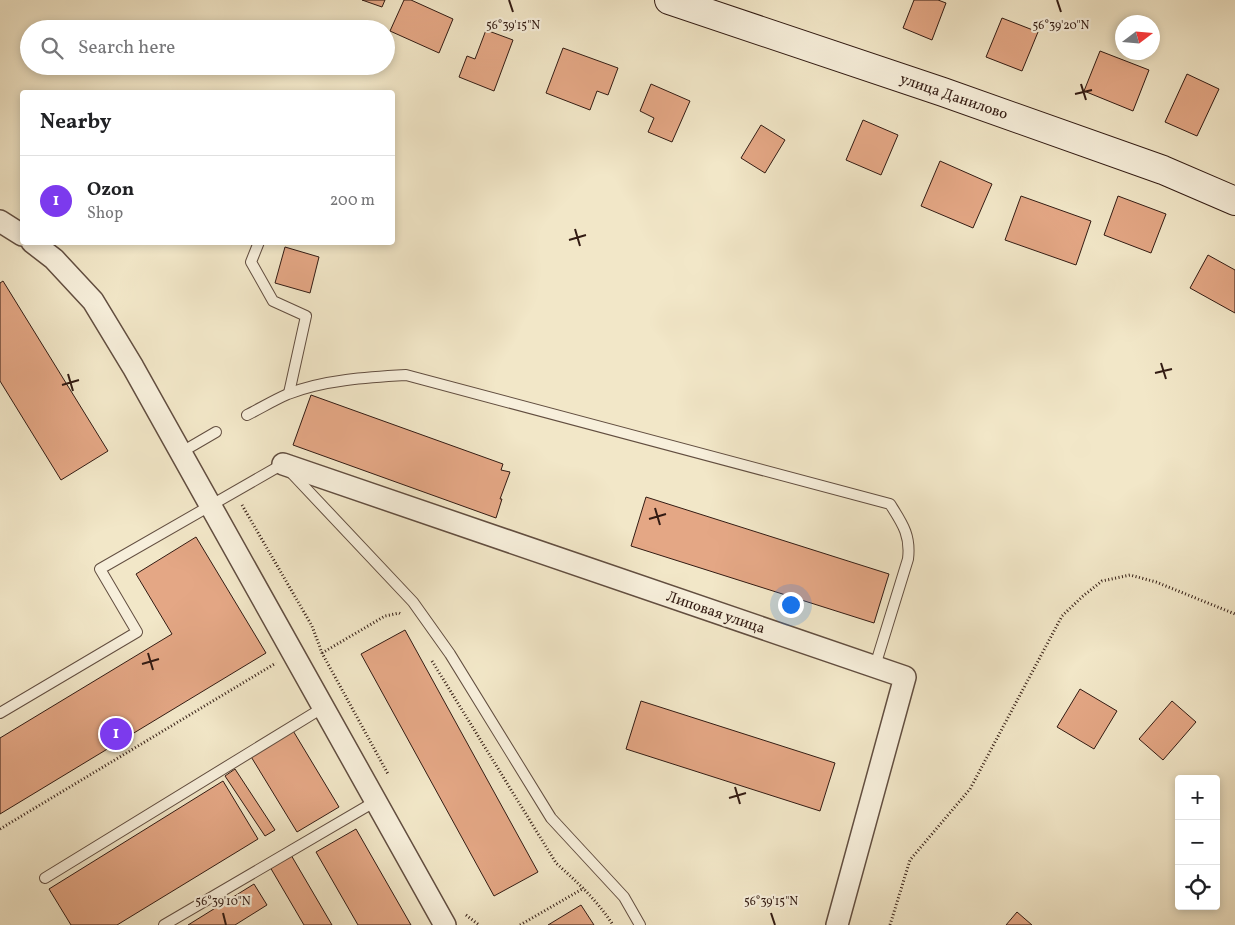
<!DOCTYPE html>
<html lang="en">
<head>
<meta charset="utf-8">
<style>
  :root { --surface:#fff; --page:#f6f6f6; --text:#202124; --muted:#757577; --line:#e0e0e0; --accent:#7c3aed }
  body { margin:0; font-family:Vollkorn,serif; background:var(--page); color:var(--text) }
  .controls { position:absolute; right:15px; bottom:15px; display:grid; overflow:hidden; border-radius:5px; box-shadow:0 2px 8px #0003 }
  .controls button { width:45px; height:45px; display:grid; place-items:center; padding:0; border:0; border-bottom:1px solid var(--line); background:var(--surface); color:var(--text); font:25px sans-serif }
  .compass { position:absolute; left:1115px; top:15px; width:45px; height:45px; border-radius:50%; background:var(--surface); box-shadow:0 2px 8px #0003; rotate:74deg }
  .you { position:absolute; left:790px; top:604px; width:18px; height:18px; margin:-12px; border:4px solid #fff; border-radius:50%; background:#1a73e8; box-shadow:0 0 0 8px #1a73e833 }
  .badge { display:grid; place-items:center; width:32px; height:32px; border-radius:50%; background:var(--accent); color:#fff; font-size:16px; font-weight:700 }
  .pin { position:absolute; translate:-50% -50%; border:2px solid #fff; box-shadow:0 1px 5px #0006 }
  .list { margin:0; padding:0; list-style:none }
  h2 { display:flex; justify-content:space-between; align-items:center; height:65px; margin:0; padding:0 20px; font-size:21px }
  h2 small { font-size:16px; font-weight:400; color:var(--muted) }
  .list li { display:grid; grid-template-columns:32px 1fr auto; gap:15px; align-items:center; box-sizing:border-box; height:90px; padding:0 20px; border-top:1px solid var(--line) }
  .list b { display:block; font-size:19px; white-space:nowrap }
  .list p { margin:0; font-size:16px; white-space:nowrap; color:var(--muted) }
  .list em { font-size:16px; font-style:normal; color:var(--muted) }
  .icon { flex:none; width:28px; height:28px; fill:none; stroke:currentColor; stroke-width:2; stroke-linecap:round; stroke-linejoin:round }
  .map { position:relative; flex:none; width:1235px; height:925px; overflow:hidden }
  .search { position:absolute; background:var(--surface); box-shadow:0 2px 8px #0003; left:20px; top:20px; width:375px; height:55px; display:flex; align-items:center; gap:12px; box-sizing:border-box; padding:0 18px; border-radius:28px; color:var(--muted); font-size:19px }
  .panel { position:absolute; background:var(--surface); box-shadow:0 2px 8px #0003; left:20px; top:90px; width:375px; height:155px; border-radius:5px }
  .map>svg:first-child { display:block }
  .building { fill:#e4a785; stroke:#321b13 }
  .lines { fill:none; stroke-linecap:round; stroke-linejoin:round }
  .service-casing { stroke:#624e40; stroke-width:12 }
  .minor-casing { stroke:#624e40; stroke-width:24 }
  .secondary-casing { stroke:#321b13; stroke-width:30 }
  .path { stroke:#321b13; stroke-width:3; stroke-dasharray:1 2.5; stroke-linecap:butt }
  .service { stroke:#f7efdb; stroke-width:10 }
  .minor { stroke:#f7efdb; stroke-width:21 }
  .secondary { stroke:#f7efdb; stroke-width:28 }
  .ticks { fill:none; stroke:#321b13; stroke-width:2 }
  .labels { text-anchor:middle; stroke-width:4.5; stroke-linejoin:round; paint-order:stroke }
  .street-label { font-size:15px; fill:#321b13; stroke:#f7efdb }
  .ticks-label { font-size:12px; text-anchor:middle; fill:#321b13; stroke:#f7efdb; stroke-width:4.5; stroke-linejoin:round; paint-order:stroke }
</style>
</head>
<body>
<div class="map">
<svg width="1235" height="925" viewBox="0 0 1235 925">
  <rect width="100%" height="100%" fill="#f2e7c8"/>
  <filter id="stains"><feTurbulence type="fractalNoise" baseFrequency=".004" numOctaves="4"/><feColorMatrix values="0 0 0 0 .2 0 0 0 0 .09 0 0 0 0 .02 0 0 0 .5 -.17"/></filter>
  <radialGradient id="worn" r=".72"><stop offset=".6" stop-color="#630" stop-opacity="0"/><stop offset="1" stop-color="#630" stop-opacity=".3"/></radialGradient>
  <g class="building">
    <path d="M 362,0 L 385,0 L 382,7 Z"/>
    <path d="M 404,0 L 411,0 L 453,19 L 439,53 L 390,31 Z"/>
    <path d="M 914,0 L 938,0 L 946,3 L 932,40 L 903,28 Z"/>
    <path d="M 1002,18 L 1038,32 L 1022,71 L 986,57 Z"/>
    <path d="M 486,30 L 513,40 L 494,91 L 459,77 L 467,56 L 475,59 Z"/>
    <path d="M 563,48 L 618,68 L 608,95 L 597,91 L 590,110 L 546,93 Z"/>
    <path d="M 1100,51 L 1149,70 L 1133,111 L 1084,91 Z"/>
    <path d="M 1187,74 L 1219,89 L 1197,136 L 1165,122 Z"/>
    <path d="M 651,84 L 690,101 L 672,142 L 648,132 L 654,118 L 640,111 Z"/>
    <path d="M 863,120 L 898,135 L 881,175 L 846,160 Z"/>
    <path d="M 761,125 L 785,140 L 765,173 L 741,158 Z"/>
    <path d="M 940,161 L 992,184 L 973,228 L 921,206 Z"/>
    <path d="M 1021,196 L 1091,221 L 1076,265 L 1005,240 Z"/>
    <path d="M 1118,196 L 1166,214 L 1151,253 L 1104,235 Z"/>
    <path d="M 285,247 L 319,257 L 310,293 L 275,283 Z"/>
    <path d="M 1208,255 L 1235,270 L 1235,313 L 1190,288 Z"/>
    <path d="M 3,281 L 108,451 L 61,480 L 0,381 L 0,283 Z"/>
    <path d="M 311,395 L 503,464 L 501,470 L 510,472 L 500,499 L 502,499 L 496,518 L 293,445 Z"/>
    <path d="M 646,497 L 889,574 L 874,623 L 631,546 Z"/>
    <path d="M 196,537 L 266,653 L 0,814 L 0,738 L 172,634 L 136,574 Z"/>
    <path d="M 405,630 L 538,872 L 494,896 L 361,654 Z"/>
    <path d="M 1080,689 L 1117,711 L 1094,749 L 1057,727 Z"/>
    <path d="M 641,701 L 835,763 L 820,811 L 626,749 Z"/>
    <path d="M 1172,701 L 1196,722 L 1163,760 L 1139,739 Z"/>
    <path d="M 292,729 L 339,807 L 297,832 L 250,755 Z"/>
    <path d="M 235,769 L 275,830 L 265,836 L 225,776 Z"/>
    <path d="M 223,781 L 258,839 L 117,925 L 71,925 L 49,889 Z"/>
    <path d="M 356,829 L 411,925 L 358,925 L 316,852 Z"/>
    <path d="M 291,855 L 332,925 L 304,925 L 270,867 Z"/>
    <path d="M 254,884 L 267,905 L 235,925 L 188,925 Z"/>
    <path d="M 581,905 L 594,925 L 548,925 Z"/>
    <path d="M 1017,912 L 1032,925 L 1006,925 Z"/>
  </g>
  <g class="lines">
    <defs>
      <g id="service">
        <path d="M 259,242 L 251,262 L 273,301 L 306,316 L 289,393"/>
        <path d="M 247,415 C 261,408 274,400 288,394 C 323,380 369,377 406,375 L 890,504 C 902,523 911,535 908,559 L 875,666"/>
        <path d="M 180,453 L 216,432"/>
        <path d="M 0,713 L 137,632 L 100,569 L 283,464 L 413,602 L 450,654 L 551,818 L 624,897 L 640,925"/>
        <path d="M 45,878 L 324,707"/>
        <path d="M 164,925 L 376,801"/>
      </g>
      <g id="minor">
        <path d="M 0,221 L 22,235"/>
        <path d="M 32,242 L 54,259 L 93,301 L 133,367 L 445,925"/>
        <path d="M 283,464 L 905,677 L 837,925"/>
      </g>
      <path id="secondary" d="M 669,0 L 943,92 L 1163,170 L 1235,201"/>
    </defs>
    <use href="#service" class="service-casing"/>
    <use href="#minor" class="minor-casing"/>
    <use href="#secondary" class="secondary-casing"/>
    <g class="path">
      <path d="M 242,505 L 312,626 L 322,653 L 388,774"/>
      <path d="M 322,653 L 385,616 L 399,613 L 401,614"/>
      <path d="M 432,661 L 556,863 C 577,882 597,900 613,925"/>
      <path d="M 0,829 L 276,663"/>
      <path d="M 466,915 L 479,925"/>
      <path d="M 520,925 L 584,888"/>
      <path d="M 890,925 L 910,860 L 970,789 L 1062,616 L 1083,596 L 1102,581 L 1130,575 L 1156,582 L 1235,614"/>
    </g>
    <use href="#service" class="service"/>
    <use href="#minor" class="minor"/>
    <use href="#secondary" class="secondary"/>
  </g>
  <path class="ticks" d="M 509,0 L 513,12M 1057,0 L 1061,12M 1081,84 L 1086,100M 1075,94 L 1092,90M 575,229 L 580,246M 569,240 L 586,235M 1161,363 L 1166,379M 1155,373 L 1172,369M 68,374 L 73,391M 62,385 L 79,380M 655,508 L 660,525M 649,519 L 666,514M 148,653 L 153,670M 142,664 L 159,659M 735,787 L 740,804M 729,798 L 746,793M 223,913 L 226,925M 771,913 L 775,925"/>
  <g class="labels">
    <g class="street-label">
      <text transform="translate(954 96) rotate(19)" y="5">улица Данилово</text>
      <text transform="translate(716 612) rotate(19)" y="5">Липовая улица</text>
    </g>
  </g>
  <g class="ticks-label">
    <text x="513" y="29">56°39'15"N</text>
    <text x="1061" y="29">56°39'20"N</text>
    <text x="223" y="905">56°39'10"N</text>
    <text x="771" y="905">56°39'15"N</text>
  </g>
  <rect width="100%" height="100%" filter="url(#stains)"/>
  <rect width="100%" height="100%" fill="url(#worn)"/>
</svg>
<div class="controls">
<button>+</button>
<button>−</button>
<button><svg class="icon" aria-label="locate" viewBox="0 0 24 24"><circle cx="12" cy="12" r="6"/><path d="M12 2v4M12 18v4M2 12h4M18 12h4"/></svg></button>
</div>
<svg class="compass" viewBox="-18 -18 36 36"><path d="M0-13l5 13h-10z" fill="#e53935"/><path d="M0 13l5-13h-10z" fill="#757577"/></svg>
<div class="you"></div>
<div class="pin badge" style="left:116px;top:734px">1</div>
<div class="search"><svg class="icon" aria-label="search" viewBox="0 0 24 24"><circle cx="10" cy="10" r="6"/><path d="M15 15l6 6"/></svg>Search here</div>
<section class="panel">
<h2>Nearby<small></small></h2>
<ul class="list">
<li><span class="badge">1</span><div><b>Ozon</b><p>Shop</p></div><em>200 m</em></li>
</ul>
</section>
</div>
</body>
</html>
